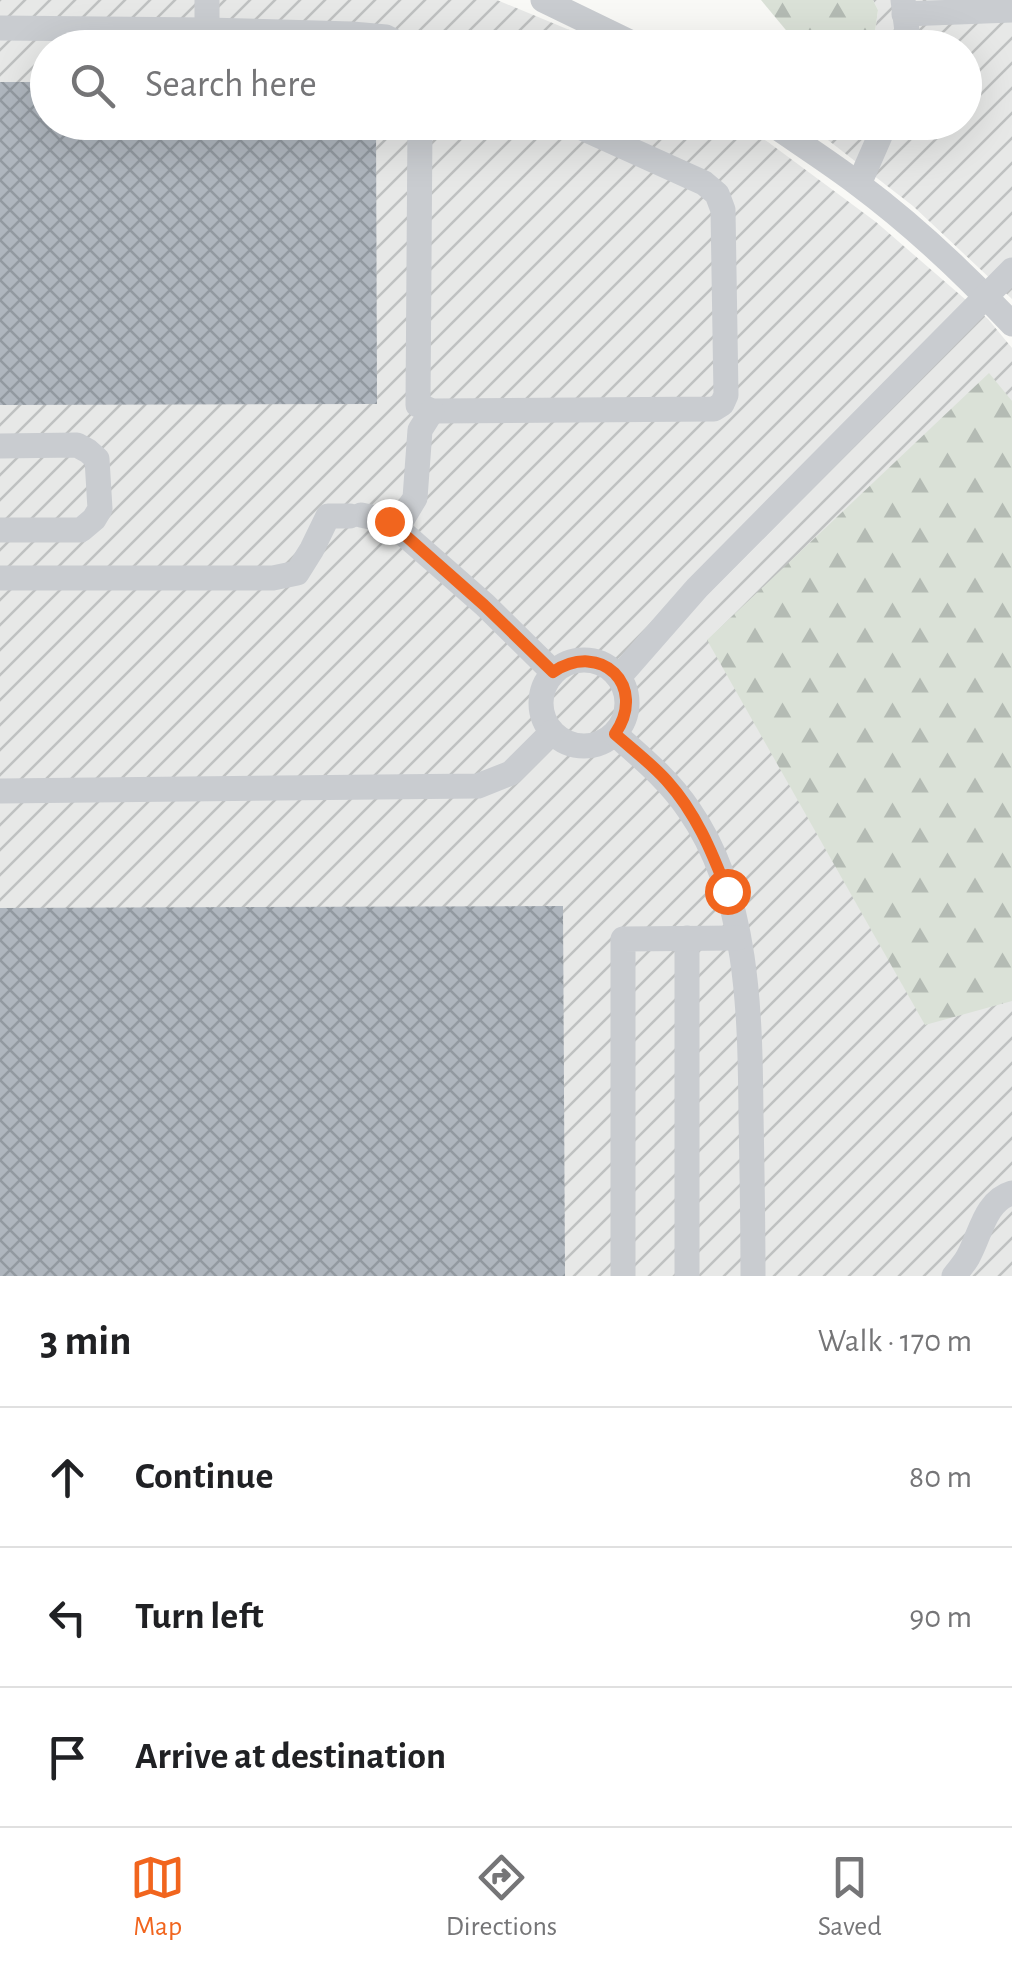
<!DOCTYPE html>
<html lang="en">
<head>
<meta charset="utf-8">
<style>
  :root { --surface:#fff; --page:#f6f6f6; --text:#202124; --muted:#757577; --line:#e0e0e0; --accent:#f1651e }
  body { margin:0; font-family:"Alegreya Sans",sans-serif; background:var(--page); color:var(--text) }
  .stop { position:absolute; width:30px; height:30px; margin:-22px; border:8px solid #f1651e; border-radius:50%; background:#fff }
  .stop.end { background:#f1651e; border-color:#fff; box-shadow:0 2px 10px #0008 }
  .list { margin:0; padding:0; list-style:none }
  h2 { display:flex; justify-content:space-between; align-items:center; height:130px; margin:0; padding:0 40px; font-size:42px }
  h2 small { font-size:32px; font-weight:400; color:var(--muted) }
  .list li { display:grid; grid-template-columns:65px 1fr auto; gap:30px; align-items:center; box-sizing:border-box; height:140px; padding:0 40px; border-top:2px solid var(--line) }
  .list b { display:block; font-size:38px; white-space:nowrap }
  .list em { font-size:32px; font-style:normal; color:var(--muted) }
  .icon { flex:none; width:55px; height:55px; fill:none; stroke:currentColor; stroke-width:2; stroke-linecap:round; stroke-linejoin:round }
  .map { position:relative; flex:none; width:1012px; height:1276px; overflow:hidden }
  .search { position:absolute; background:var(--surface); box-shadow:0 10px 40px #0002; left:30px; right:30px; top:30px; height:110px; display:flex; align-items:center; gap:25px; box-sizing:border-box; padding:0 35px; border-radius:55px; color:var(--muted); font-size:38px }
  .sheet { height:550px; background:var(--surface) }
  nav { display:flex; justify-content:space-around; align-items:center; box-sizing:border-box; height:140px; border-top:2px solid var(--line); background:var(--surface); font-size:28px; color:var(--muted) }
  nav a { display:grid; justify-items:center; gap:5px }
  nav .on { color:var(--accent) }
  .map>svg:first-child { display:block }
  .industrial { fill:url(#industrial-furrows) }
  .forest { fill:url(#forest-firs) }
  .building { fill:url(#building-cross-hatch) }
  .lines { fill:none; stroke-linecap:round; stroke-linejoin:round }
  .minor { stroke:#c9ccd0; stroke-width:25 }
  .route { stroke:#f1651e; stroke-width:12 }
</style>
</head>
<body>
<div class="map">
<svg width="1012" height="1276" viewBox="0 0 1012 1276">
  <defs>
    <pattern id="industrial-furrows" width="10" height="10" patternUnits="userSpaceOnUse" patternTransform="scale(2.5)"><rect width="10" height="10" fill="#e7e8e7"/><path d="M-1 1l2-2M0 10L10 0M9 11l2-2" fill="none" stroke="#bfc1c1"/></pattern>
    <pattern id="forest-firs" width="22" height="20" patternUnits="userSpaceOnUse" patternTransform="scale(2.5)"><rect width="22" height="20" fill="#dae1d7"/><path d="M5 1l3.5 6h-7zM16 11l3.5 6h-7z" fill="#b4bbb4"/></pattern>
    <pattern id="building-cross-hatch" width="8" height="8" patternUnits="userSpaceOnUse" patternTransform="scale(2.5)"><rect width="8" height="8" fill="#afb6be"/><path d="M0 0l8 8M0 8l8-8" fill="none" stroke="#9299a0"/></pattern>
  </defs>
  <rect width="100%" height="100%" fill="#f9f9f6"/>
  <g class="industrial">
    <path d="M 0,0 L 497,0 L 584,36 L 605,47 L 48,48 L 48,122 L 737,123 L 768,142 L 876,222 L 988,319 L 1012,348 L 1012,1276 L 0,1276 Z"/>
    <path d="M 873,0 L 1012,0 L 1012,299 L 913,206 L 824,137 L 838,123 L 964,122 L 964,48 L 873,47 L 878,10 Z"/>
  </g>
  <g class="forest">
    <path d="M 761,0 L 873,0 L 878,10 L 873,47 L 800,47 Z"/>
    <path d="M 989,373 L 1012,401 L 1012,1001 L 925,1025 L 707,640 Z"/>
  </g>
  <g class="building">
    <path d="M 0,82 L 48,82 L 48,122 L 376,122 L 377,404 L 0,405 Z"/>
    <path d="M 563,906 L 565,1276 L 0,1276 L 0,908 Z"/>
  </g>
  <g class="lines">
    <g class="minor">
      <path d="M 543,0 L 642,48"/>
      <path d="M 903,0 L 908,39 L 907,48"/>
      <path d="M 904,14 L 1012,10"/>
      <path d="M 0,28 L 207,30 L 352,34 L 386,37 L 407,48"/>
      <path d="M 207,30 L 207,0"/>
      <path d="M 420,122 L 418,405 L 432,411 L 714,409 L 722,404 L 726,395 L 723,210 L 717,194 L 704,183 L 569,122"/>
      <path d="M 769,122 C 799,143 829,162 858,184 C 913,225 965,274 1012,324"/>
      <path d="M 859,184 L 886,122"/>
      <path d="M 0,446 L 77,445 L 88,451 L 97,459 L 100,509 L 94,519 L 81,530 L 0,530"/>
      <path d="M 361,515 L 389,521 L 485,605 L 553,672"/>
      <path d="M 397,528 L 415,498 L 420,430 L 432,411"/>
      <path d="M 0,578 L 273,578 L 297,573 L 312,549 L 328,516 L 350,516"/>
      <circle cx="584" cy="703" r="43"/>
      <path d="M 619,677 L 697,588 L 1012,270"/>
      <path d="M 615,734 C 642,758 669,780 689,810 C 749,896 750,1015 751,1115 C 752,1168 753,1222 753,1276"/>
      <path d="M 0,791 L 478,786 L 511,773 L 552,732"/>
      <path d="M 687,938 L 687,1276"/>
      <path d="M 623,1276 L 623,939 L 737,938"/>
      <path d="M 954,1276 C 959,1269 966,1262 969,1255 C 981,1233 985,1201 1012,1193"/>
    </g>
  </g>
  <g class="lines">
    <path class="route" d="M 389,521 L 484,605 L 553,672 C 601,640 648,686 615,734 C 632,749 652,764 667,781 C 696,813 712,852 727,891"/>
  </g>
</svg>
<div class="stop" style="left:727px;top:891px"></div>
<div class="stop end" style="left:389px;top:521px"></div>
<div class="search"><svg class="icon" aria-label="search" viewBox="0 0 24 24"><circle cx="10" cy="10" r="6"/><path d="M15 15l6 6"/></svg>Search here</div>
</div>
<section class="sheet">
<h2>3 min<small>Walk · 170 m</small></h2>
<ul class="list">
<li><svg class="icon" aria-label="ahead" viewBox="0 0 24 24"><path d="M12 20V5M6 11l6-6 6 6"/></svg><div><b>Continue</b></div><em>80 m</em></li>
<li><svg class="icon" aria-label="left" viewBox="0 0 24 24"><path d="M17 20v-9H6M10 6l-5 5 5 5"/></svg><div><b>Turn left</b></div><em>90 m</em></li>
<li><svg class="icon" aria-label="arrive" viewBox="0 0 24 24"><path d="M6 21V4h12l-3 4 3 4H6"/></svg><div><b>Arrive at destination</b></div></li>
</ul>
</section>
<nav>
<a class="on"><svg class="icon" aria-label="map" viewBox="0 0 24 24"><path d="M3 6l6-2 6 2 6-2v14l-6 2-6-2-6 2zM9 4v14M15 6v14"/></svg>Map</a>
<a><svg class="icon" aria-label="directions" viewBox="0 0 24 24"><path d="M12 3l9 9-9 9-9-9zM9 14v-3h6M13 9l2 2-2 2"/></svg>Directions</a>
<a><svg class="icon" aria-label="saved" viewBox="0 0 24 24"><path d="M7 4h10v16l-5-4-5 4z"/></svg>Saved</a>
</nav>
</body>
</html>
